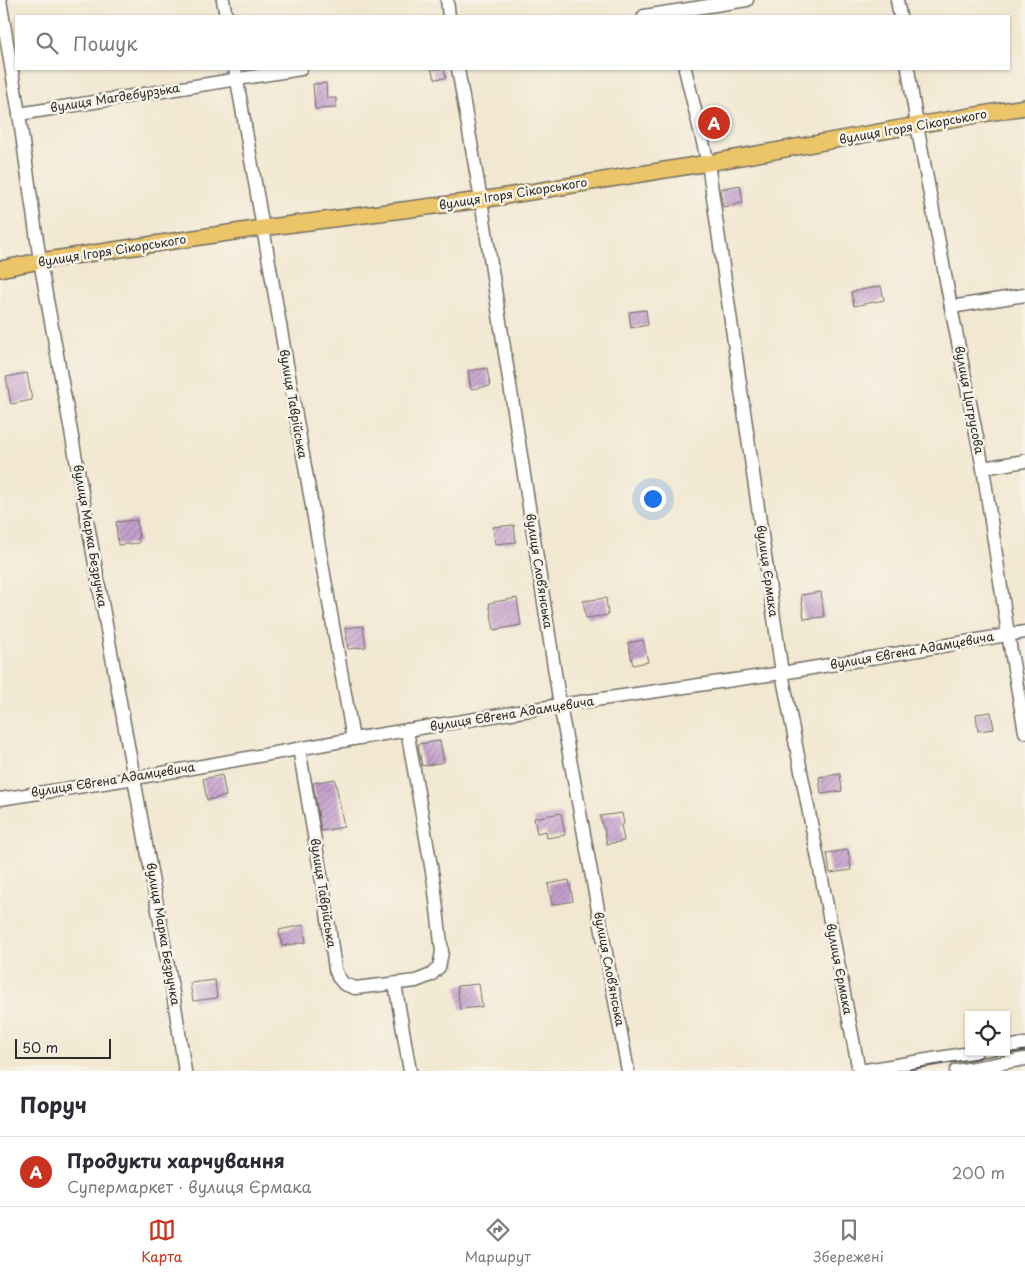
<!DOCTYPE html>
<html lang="uk">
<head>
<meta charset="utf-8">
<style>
  :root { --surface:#fff; --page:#f2f2f3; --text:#2b2b33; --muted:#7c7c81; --line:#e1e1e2; --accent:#c8321e }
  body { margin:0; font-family:"Playpen Sans",sans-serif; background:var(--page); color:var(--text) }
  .controls { position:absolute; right:15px; bottom:15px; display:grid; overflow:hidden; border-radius:0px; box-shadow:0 1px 4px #0004 }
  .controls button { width:45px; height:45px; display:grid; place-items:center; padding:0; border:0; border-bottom:1px solid var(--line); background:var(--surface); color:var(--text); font:25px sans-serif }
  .scale { position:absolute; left:15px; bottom:12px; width:96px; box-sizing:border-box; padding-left:5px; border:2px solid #2b2b2b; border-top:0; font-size:14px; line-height:18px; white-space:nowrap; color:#2b2b2b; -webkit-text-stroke:4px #f7f3e8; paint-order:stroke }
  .you { position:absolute; left:652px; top:498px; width:18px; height:18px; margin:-12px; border:4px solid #fff; border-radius:50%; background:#1a73e8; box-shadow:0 0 0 8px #1a73e833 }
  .badge { display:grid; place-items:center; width:32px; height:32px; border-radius:50%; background:var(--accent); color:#fff; font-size:16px; font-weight:700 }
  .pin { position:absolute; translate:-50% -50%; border:2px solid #fff; box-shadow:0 1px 5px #0006 }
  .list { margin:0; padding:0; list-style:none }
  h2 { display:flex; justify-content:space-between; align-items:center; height:65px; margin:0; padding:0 20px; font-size:21px }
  h2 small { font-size:16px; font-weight:400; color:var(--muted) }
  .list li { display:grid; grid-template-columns:32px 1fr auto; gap:15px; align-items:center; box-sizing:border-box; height:70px; padding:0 20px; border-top:1px solid var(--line) }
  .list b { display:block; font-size:19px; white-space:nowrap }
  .list p { margin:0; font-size:16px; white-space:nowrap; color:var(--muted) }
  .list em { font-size:16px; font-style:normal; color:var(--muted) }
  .icon { flex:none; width:28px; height:28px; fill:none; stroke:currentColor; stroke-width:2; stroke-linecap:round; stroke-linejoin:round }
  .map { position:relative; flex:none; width:1025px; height:1071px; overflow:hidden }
  .search { position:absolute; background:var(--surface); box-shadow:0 1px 4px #0004; left:15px; right:15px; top:15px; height:55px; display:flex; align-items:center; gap:12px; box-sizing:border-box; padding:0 18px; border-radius:0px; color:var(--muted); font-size:19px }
  .sheet { height:135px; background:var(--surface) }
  nav { display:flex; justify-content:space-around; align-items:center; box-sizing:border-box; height:70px; border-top:1px solid var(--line); background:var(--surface); font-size:14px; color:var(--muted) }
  nav a { display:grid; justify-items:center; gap:2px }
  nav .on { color:var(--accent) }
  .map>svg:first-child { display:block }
  .building { fill:url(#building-hatch) }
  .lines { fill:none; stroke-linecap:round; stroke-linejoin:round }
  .minor-casing { stroke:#716d65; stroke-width:15 }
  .major-casing { stroke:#716d65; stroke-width:18 }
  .minor { stroke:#fff; stroke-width:12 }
  .major { stroke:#ecc569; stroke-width:15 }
  .tram { stroke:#2b2b2b; stroke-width:1 }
  .labels { text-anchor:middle; stroke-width:5; stroke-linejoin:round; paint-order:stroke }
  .street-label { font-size:12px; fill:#2b2b2b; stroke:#f7f3e8 }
</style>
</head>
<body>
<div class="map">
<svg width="1025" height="1071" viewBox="0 0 1025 1071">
  <defs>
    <pattern id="building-hatch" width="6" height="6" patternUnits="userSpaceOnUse" patternTransform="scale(1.25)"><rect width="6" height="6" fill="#c5a0cd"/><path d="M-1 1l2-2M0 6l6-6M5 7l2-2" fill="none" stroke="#a083a7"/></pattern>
  </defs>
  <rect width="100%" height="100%" fill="#f7f3e8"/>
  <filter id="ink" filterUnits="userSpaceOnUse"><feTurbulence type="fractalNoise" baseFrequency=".02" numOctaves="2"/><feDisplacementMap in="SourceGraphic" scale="10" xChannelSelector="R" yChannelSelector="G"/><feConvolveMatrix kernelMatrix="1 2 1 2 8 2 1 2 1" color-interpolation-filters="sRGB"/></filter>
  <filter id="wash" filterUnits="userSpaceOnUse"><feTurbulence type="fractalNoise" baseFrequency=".0096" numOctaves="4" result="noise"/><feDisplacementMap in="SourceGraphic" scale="20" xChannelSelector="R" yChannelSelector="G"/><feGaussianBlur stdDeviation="1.12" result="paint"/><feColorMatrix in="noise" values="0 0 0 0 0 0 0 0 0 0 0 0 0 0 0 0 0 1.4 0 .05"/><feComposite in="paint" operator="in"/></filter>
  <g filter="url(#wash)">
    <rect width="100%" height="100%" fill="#f2e8d1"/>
    <g id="blocks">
      <g class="building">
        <path d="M 431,69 L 444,69 L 446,78 L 435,79 Z"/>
        <path d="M 326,83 L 327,98 L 336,98 L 336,108 L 315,109 L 313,84 Z"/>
        <path d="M 740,185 L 743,203 L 723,207 L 720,189 Z"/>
        <path d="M 881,286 L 884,300 L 854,306 L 851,292 Z"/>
        <path d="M 646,310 L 648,325 L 631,328 L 629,312 Z"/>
        <path d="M 487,368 L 490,386 L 471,389 L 468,371 Z"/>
        <path d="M 27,373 L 32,400 L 11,404 L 6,377 Z"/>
        <path d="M 137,520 L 139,543 L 118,545 L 116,522 Z"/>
        <path d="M 514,525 L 516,542 L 495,544 L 493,527 Z"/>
        <path d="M 821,592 L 824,617 L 804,619 L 801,595 Z"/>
        <path d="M 517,598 L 521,625 L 494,630 L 489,603 Z"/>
        <path d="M 606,598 L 608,615 L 586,618 L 583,601 Z"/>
        <path d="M 363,626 L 366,647 L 348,649 L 345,628 Z"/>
        <path d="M 643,640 L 648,662 L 633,665 L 628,643 Z"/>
        <path d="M 991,712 L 994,729 L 978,731 L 976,714 Z"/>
        <path d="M 440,741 L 444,762 L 422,766 L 418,744 Z"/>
        <path d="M 840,774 L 842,791 L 821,794 L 819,777 Z"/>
        <path d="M 222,775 L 226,796 L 207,800 L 203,779 Z"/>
        <path d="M 335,779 L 344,827 L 321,831 L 313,783 Z"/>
        <path d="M 561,813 L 565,835 L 547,838 L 546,831 L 537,833 L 534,818 Z"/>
        <path d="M 622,813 L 624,824 L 621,825 L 624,841 L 607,844 L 604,828 L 603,828 L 600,816 Z"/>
        <path d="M 848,850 L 851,870 L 830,873 L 827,853 Z"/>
        <path d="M 569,880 L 573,901 L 552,905 L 548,884 Z"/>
        <path d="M 303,925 L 306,942 L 282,946 L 279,930 Z"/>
        <path d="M 215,980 L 217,998 L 193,1001 L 190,983 Z"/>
        <path d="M 479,984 L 482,1007 L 460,1009 L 457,986 Z"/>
      </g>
    </g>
  </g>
  <g filter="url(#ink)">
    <use href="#blocks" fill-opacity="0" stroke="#716d65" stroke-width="1"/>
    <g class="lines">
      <defs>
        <g id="minor">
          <path d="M 0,0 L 19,114 L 40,261 L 173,993 L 185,1071"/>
          <path d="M 223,0 L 226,16"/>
          <path d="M 447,0 L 449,16"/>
          <path d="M 897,0 L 900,16"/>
          <path d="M 644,16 L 747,0"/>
          <path d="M 235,69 L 353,739"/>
          <path d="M 458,69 L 481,200 L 560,705 L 628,1071"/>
          <path d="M 685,69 L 708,163 L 782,673 L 859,1071"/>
          <path d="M 908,69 L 917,125 L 951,307 L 983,468 L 1008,634 L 1025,732"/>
          <path d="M 19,114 L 301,69"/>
          <path d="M 951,307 L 1025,295"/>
          <path d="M 983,468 L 1025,461"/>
          <path d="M 299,749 L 325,898 L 335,969 L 338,977 L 344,984 L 355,988 L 416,981 L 431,975 L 439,967 L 442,952 L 434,883 L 407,730"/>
          <path d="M 0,799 L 135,778 L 353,739 L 560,705 L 782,673 L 1025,632"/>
          <path d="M 395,984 L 410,1071"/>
          <path d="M 1006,1047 L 1025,1044"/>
          <path d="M 860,1071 L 976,1052"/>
          <path d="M 956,1071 L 1025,1059"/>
        </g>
        <path id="major" d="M 0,269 L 40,261 L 262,228 L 481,200 L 708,163 L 917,125 L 1025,107"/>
      </defs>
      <use href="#minor" class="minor-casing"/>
      <use href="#major" class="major-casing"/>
      <use href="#minor" class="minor"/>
      <use href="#major" class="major"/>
      <path class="tram" d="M 897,1071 L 1025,1050"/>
    </g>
  </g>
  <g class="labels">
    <g class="street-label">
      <text transform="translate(115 98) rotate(-9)" y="4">вулиця Магдебурзька</text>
      <text transform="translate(913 127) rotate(-10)" y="4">вулиця Ігоря Сікорського</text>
      <text transform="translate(513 194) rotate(-9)" y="4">вулиця Ігоря Сікорського</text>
      <text transform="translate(112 251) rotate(-9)" y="4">вулиця Ігоря Сікорського</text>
      <text transform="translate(969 400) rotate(79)" y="4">вулиця Цитрусова</text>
      <text transform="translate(293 404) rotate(80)" y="4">вулиця Таврійська</text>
      <text transform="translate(90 536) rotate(80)" y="4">вулиця Марка Безручка</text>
      <text transform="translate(539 571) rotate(81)" y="4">вулиця Слов’янська</text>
      <text transform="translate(767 571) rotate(82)" y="4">вулиця Єрмака</text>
      <text transform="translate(912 651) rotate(-10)" y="4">вулиця Євгена Адамцевича</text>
      <text transform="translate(512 714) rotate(-9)" y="4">вулиця Євгена Адамцевича</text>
      <text transform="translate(113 780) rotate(-9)" y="4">вулиця Євгена Адамцевича</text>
      <text transform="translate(323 893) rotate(81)" y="4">вулиця Таврійська</text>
      <text transform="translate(163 934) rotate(80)" y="4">вулиця Марка Безручка</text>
      <text transform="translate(609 969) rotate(79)" y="4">вулиця Слов’янська</text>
      <text transform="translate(839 969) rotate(79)" y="4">вулиця Єрмака</text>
    </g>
  </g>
</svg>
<div class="controls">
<button><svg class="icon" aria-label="locate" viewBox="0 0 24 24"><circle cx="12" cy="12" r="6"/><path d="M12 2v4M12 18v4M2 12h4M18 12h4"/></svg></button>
</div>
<div class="scale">50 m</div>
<div class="you"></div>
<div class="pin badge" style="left:714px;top:123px">A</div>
<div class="search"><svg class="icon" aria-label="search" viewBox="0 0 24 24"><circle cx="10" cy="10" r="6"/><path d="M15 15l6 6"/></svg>Пошук</div>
</div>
<section class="sheet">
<h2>Поруч<small></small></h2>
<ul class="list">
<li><span class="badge">A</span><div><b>Продукти харчування</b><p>Супермаркет · вулиця Єрмака</p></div><em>200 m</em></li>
</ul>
</section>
<nav>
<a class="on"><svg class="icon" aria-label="map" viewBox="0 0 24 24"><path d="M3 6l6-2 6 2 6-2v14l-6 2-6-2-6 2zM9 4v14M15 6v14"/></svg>Карта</a>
<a><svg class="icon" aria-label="directions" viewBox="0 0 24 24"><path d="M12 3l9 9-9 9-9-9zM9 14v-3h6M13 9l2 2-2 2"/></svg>Маршрут</a>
<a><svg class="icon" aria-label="saved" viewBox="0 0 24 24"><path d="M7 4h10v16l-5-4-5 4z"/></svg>Збережені</a>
</nav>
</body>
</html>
